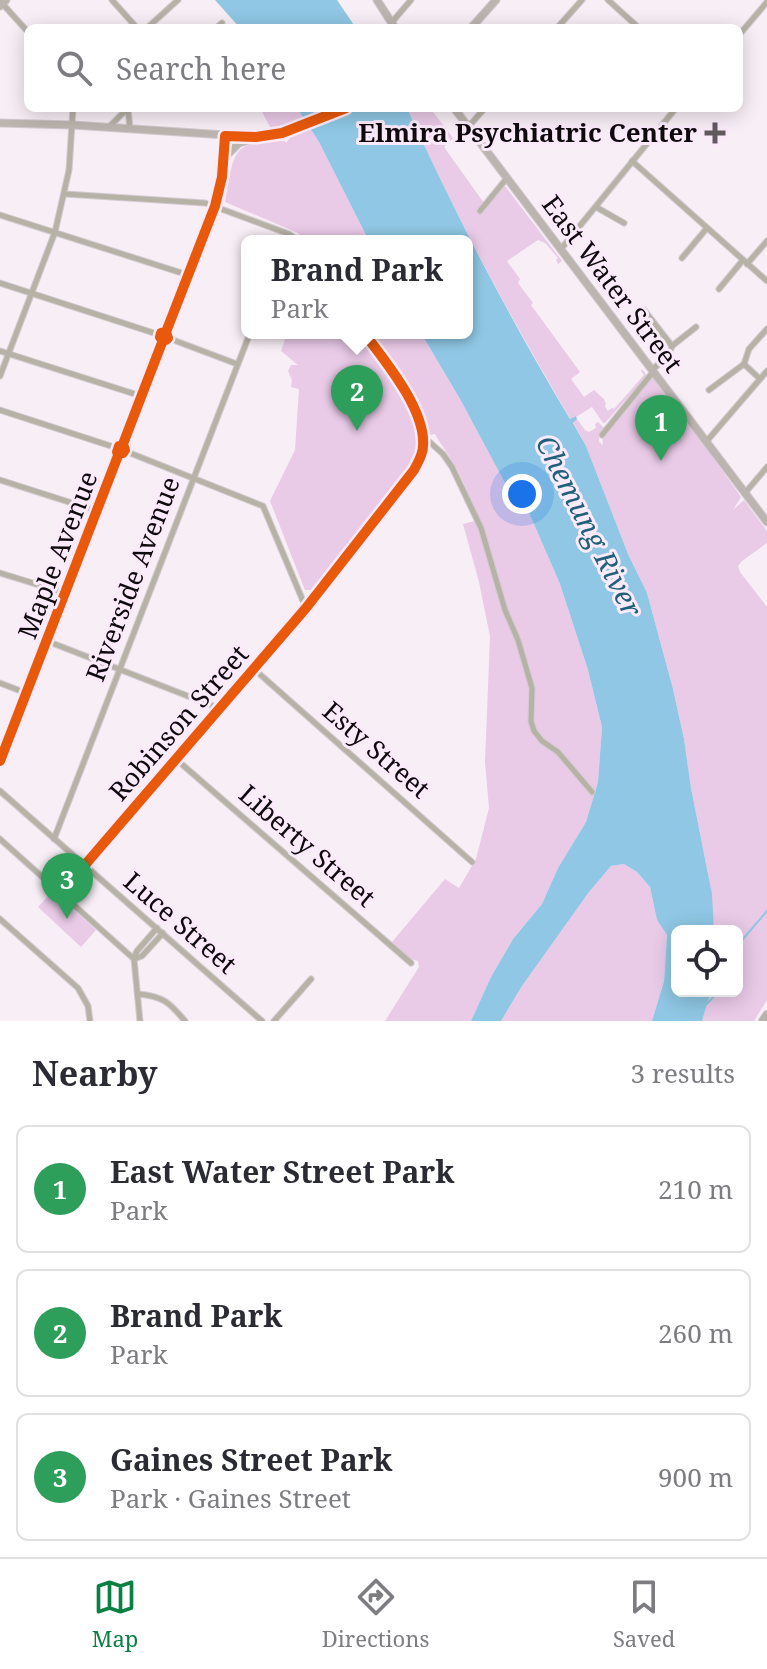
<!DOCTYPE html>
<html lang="en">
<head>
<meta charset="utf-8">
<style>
  :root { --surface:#fff; --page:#f7f7f7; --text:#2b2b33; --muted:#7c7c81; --line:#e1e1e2; --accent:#0b8043 }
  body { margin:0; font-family:"Noto Serif",serif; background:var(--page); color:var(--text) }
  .controls { position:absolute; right:24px; bottom:24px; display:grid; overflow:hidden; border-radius:12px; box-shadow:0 4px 20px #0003 }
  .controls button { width:72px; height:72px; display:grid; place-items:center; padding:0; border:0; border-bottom:2px solid var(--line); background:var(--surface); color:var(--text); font:40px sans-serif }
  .you { position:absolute; left:522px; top:494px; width:28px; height:28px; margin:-20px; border:6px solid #fff; border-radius:50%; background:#1a73e8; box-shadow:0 0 0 12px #1a73e833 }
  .badge { display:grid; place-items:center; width:52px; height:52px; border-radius:50%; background:var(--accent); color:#fff; font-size:26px; font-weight:700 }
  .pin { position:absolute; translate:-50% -66px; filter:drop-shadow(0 2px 4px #0008) }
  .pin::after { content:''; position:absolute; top:42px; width:28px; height:24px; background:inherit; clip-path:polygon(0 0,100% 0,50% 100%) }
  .popup { position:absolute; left:241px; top:235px; width:232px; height:104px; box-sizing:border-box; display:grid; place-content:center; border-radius:12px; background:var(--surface); filter:drop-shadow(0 2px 6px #0005); font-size:26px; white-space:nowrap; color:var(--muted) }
  .popup b { font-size:30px; color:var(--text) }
  .popup::after { content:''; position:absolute; left:50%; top:100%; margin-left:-16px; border:16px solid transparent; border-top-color:var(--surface) }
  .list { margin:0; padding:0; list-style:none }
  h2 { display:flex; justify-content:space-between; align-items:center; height:104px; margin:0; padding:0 32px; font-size:34px }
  h2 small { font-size:26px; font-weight:400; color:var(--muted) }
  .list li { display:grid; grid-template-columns:52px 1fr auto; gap:24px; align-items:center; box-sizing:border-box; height:128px; margin:0 16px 16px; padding:0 16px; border:2px solid var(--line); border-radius:12px }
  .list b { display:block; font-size:30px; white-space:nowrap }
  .list p { margin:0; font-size:26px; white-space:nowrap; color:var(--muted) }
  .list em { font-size:26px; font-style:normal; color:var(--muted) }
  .icon { flex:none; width:44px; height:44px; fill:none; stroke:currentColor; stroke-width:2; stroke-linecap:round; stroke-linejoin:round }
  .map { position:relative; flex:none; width:767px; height:1021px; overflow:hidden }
  .search { position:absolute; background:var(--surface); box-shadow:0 4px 20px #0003; left:24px; right:24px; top:24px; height:88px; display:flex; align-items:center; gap:20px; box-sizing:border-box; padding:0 28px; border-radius:12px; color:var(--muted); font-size:30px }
  .sheet { height:536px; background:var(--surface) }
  nav { display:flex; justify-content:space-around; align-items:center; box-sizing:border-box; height:112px; border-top:2px solid var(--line); background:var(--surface); font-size:22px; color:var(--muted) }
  nav a { display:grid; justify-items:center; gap:4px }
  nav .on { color:var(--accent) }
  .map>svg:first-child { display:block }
  .green { fill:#e9cae7 }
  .water { fill:#8fc7e4 }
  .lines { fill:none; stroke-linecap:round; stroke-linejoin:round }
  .stream { stroke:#8fc7e4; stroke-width:2 }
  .minor-casing { stroke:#d2cad0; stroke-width:7 }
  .major-casing { stroke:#d2cad0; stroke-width:9 }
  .highway-casing { stroke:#d2cad0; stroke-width:10 }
  .minor { stroke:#b7b2a6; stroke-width:5 }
  .major { stroke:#bcb4af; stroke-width:7 }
  .highway { stroke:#b8b2ab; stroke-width:8 }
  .cycleway-casing { stroke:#fbebfa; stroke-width:15 }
  .cycleway { stroke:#e8590c; stroke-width:10 }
  .poi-dot { fill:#615a5f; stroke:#fbebfa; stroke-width:3 }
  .labels { text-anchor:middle; stroke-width:6; stroke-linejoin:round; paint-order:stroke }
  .poi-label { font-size:26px; font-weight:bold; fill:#0f0a0e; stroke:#fbebfa; text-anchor:end }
  .street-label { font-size:26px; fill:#0f0a0e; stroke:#fbebfa }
  .water-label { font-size:28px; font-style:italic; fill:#1f607b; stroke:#fbebfa }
</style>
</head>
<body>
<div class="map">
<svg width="767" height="1021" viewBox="0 0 767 1021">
  <rect width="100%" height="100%" fill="#f8eef6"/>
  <g class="green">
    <path d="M 260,108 L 297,108 L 319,142 L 369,241 L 304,241 L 298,233 L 225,202 C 228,189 230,160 239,151 C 248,141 272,142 285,141 L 286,143 L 292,135 L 305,131 L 301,121 C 291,124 278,125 271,129 Z"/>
    <path d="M 407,108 L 430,108 L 453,138 L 444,147 L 484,203 L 482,212 L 505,186 L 562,261 L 558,264 L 556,260 L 558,258 L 545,243 L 538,240 L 507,261 L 520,279 L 518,283 L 533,303 L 531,305 L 580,372 L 571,379 L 584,397 L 594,390 L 605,400 L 604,401 L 606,403 L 605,407 L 608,411 L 612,408 L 614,409 L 644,375 L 641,371 L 642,369 L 647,376 L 605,423 L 603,423 L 592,407 L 571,420 C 511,319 455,215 407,108 Z"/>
    <path d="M 287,333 L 360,333 L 406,400 L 420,439 L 414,462 L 313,590 L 305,590 L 270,501 L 295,450 L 299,389 L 291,387 L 292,380 L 288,371 L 291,365 L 298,365 L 281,351 Z"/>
    <path d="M 380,333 L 421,333 L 460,399 L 511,494 L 527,508 L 560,584 L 588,670 L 602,727 L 598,782 L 586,822 L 558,868 L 542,904 L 513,939 L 491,977 L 471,1021 L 385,1021 L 419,967 L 418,961 L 411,959 L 392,942 L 445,879 L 459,888 L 476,859 L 489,808 L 485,762 L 490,636 L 479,582 L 463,524 L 479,520 C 470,498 462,475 449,456 C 444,448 439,442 435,434 L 429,435 L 423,415 L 408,387 L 379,346 Z"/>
    <path d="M 653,372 L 741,497 L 733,510 L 744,500 L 767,531 L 767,543 L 742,561 L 738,566 L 740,572 L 767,607 L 767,1000 L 754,1021 L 702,1021 L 711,991 L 737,991 L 737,931 L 714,931 L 710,884 L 691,788 L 684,739 L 673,689 L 647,593 L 628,554 L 586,446 L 573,422 L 577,419 L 585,430 L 589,432 L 596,428 L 595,424 L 598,422 L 605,429 L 599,437 L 599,442 L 603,445 L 602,435 Z"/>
    <path d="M 624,864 L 637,872 L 650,887 L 657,920 L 667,935 L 664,981 L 652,1021 L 501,1021 L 522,986 L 589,892 L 611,866 Z"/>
    <path d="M 53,891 L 96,930 L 81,947 L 38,907 Z"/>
  </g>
  <g class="water">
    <path d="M 215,0 L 337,0 L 356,28 L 240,28 Z"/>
    <path d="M 297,108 L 407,108 C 455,214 510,319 570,419 L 576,416 L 577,419 L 573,423 L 586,446 L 628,554 L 647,593 L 673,689 L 684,739 L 691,788 L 712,894 L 714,931 L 677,931 L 677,991 L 711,991 L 702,1021 L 652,1021 L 664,981 L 667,935 L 657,920 L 650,887 L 637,872 L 624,864 L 611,866 L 589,892 L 522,986 L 501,1021 L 471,1021 L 491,977 L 513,939 L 542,904 L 558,868 L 586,822 L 598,782 L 602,727 L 588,670 L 560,584 L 527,508 L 511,494 L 460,399 L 421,333 L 467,333 L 467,241 L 369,241 L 319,142 Z"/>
  </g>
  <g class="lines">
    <g class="stream">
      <path d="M 737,946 L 767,911"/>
      <path d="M 704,1007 L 719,991"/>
    </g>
    <defs>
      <g id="minor">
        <path d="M 112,0 L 137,28"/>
        <path d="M 608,0 L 639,28"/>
        <path d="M 0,1 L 28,32"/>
        <path d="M 392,22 L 411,0"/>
        <path d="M 147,28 L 178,0"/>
        <path d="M 216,28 L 222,23"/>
        <path d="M 557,28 L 582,0"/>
        <path d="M 739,35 L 767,2"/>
        <path d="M 128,109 L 130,129"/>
        <path d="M 109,127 L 128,108"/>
        <path d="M 468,127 L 485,108"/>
        <path d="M 632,161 L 767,281"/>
        <path d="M 65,194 L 205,203 L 289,234 L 298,241"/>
        <path d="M 596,207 L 624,223"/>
        <path d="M 480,211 L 507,178"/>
        <path d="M 0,215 L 188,275"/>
        <path d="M 561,249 L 676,108"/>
        <path d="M 682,258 L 707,228"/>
        <path d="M 747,264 L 767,241"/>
        <path d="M 0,283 L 160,335"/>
        <path d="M 719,289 L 743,260"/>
        <path d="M 644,310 L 672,346 L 668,356 L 652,370"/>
        <path d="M 168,338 L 237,364"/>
        <path d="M 672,346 L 696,327"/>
        <path d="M 0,351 L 141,396"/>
        <path d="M 744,364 L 760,379"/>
        <path d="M 0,376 L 55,232 L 69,170 L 73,108"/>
        <path d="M 709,390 L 744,364 L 749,349 L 767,329"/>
        <path d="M 0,410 L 117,448"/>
        <path d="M 602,435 L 653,372"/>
        <path d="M 424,437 L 443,454 L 452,467 L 481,528 L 505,610 L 518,640 L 532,688 L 531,721 L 534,731 L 542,741 L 558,752 L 592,792"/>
        <path d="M 706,442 L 767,371"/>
        <path d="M 125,451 L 263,506 L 306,608"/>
        <path d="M 0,480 L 97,511"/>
        <path d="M 745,493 L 767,467"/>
        <path d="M 0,573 L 65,593"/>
        <path d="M 47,641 L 221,709"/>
        <path d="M 254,669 L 472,862"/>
        <path d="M 0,683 L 26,693"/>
        <path d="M 177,760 L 411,963"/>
        <path d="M 0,791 L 262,1021"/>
        <path d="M 0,839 L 134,959 L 140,1021"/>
        <path d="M 54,839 L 250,333"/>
        <path d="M 84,866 L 306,608 L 414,470 C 418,462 423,455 423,446 C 426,410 385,361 364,333"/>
        <path d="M 0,919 L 78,988 L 88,1006 L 90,1021"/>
        <path d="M 134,958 L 137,951 L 157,928"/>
        <path d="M 134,959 L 142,956 L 163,933"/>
        <path d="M 138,994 C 163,996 170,1003 185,1021"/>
        <path d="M 274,1021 L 311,979"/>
      </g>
      <g id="major">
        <path d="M 377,0 L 395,28"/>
        <path d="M 0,6 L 6,0"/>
        <path d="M 471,28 L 496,0"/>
        <path d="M 454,108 L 767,522"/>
        <path d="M 0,123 L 73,125 L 256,137 L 282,133 L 346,108"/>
        <path d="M 225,157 L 239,143 L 250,140"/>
        <path d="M 166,332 L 161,333 L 160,337 L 162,340 L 166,340 L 168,338 L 166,332 L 215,206 L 222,177 L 225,136"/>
        <path d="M 123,445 L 117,448 L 119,453 L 125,451 L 123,444 L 163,340"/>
        <path d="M 0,761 L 119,453"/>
      </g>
      <path id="highway" d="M 763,1021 L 767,1015"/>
    </defs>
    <use href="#minor" class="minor-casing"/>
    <use href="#major" class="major-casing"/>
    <use href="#highway" class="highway-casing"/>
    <use href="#minor" class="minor"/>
    <use href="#major" class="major"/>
    <use href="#highway" class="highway"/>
    <defs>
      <g id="cycleway">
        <path d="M 166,332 L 161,333 L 160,337 L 162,340 L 166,340 L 168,338 L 166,332 L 215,206 L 222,177 L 225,136 L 256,137 L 282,133 L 346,108"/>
        <path d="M 119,446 L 117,452 L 123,453 L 125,450 L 123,444 L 163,340"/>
        <path d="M 0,761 L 119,453"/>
        <path d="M 84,866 L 306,608 L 414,470 C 418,462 423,455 423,446 C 426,410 385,361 364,333"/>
      </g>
    </defs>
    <use href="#cycleway" class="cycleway-casing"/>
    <use href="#cycleway" class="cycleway"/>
  </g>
  <path class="poi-dot" d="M711 121h8v8h8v8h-8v8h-8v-8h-8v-8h8z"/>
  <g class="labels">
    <g class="poi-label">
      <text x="697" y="142">Elmira Psychiatric Center</text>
    </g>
    <g class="street-label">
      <text transform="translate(612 284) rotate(53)" y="9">East Water Street</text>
      <text transform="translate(58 555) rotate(-69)" y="9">Maple Avenue</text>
      <text transform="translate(133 579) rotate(-69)" y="9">Riverside Avenue</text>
      <text transform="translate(179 723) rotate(-49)" y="9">Robinson Street</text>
      <text transform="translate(376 750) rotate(41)" y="9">Esty Street</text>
      <text transform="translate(307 846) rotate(41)" y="9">Liberty Street</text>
      <text transform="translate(180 923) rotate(41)" y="9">Luce Street</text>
    </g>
    <g class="water-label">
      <text transform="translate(589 526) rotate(63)" y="10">Chemung River</text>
    </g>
  </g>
</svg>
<div class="controls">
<button><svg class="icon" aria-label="locate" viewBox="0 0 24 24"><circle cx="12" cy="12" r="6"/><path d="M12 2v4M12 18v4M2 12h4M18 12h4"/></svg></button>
</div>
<div class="you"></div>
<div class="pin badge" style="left:661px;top:461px;background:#2e9e5b">1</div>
<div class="pin badge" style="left:357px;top:431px;background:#2e9e5b">2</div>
<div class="popup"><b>Brand Park</b>Park</div>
<div class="pin badge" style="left:67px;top:919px;background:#2e9e5b">3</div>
<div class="search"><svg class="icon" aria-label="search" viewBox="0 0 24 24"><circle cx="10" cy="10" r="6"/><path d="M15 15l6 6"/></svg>Search here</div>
</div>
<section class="sheet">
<h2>Nearby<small>3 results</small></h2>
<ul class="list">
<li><span class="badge" style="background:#2e9e5b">1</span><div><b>East Water Street Park</b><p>Park</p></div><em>210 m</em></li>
<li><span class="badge" style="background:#2e9e5b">2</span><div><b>Brand Park</b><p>Park</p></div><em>260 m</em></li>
<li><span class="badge" style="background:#2e9e5b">3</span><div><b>Gaines Street Park</b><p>Park · Gaines Street</p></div><em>900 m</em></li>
</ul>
</section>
<nav>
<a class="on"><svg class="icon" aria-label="map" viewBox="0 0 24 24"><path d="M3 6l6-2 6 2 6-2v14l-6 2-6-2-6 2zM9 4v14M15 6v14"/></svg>Map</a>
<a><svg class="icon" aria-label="directions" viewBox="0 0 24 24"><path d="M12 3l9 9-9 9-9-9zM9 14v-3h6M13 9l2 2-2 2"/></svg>Directions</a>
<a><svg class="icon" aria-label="saved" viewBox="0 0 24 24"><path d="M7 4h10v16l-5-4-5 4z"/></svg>Saved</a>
</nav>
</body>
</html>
